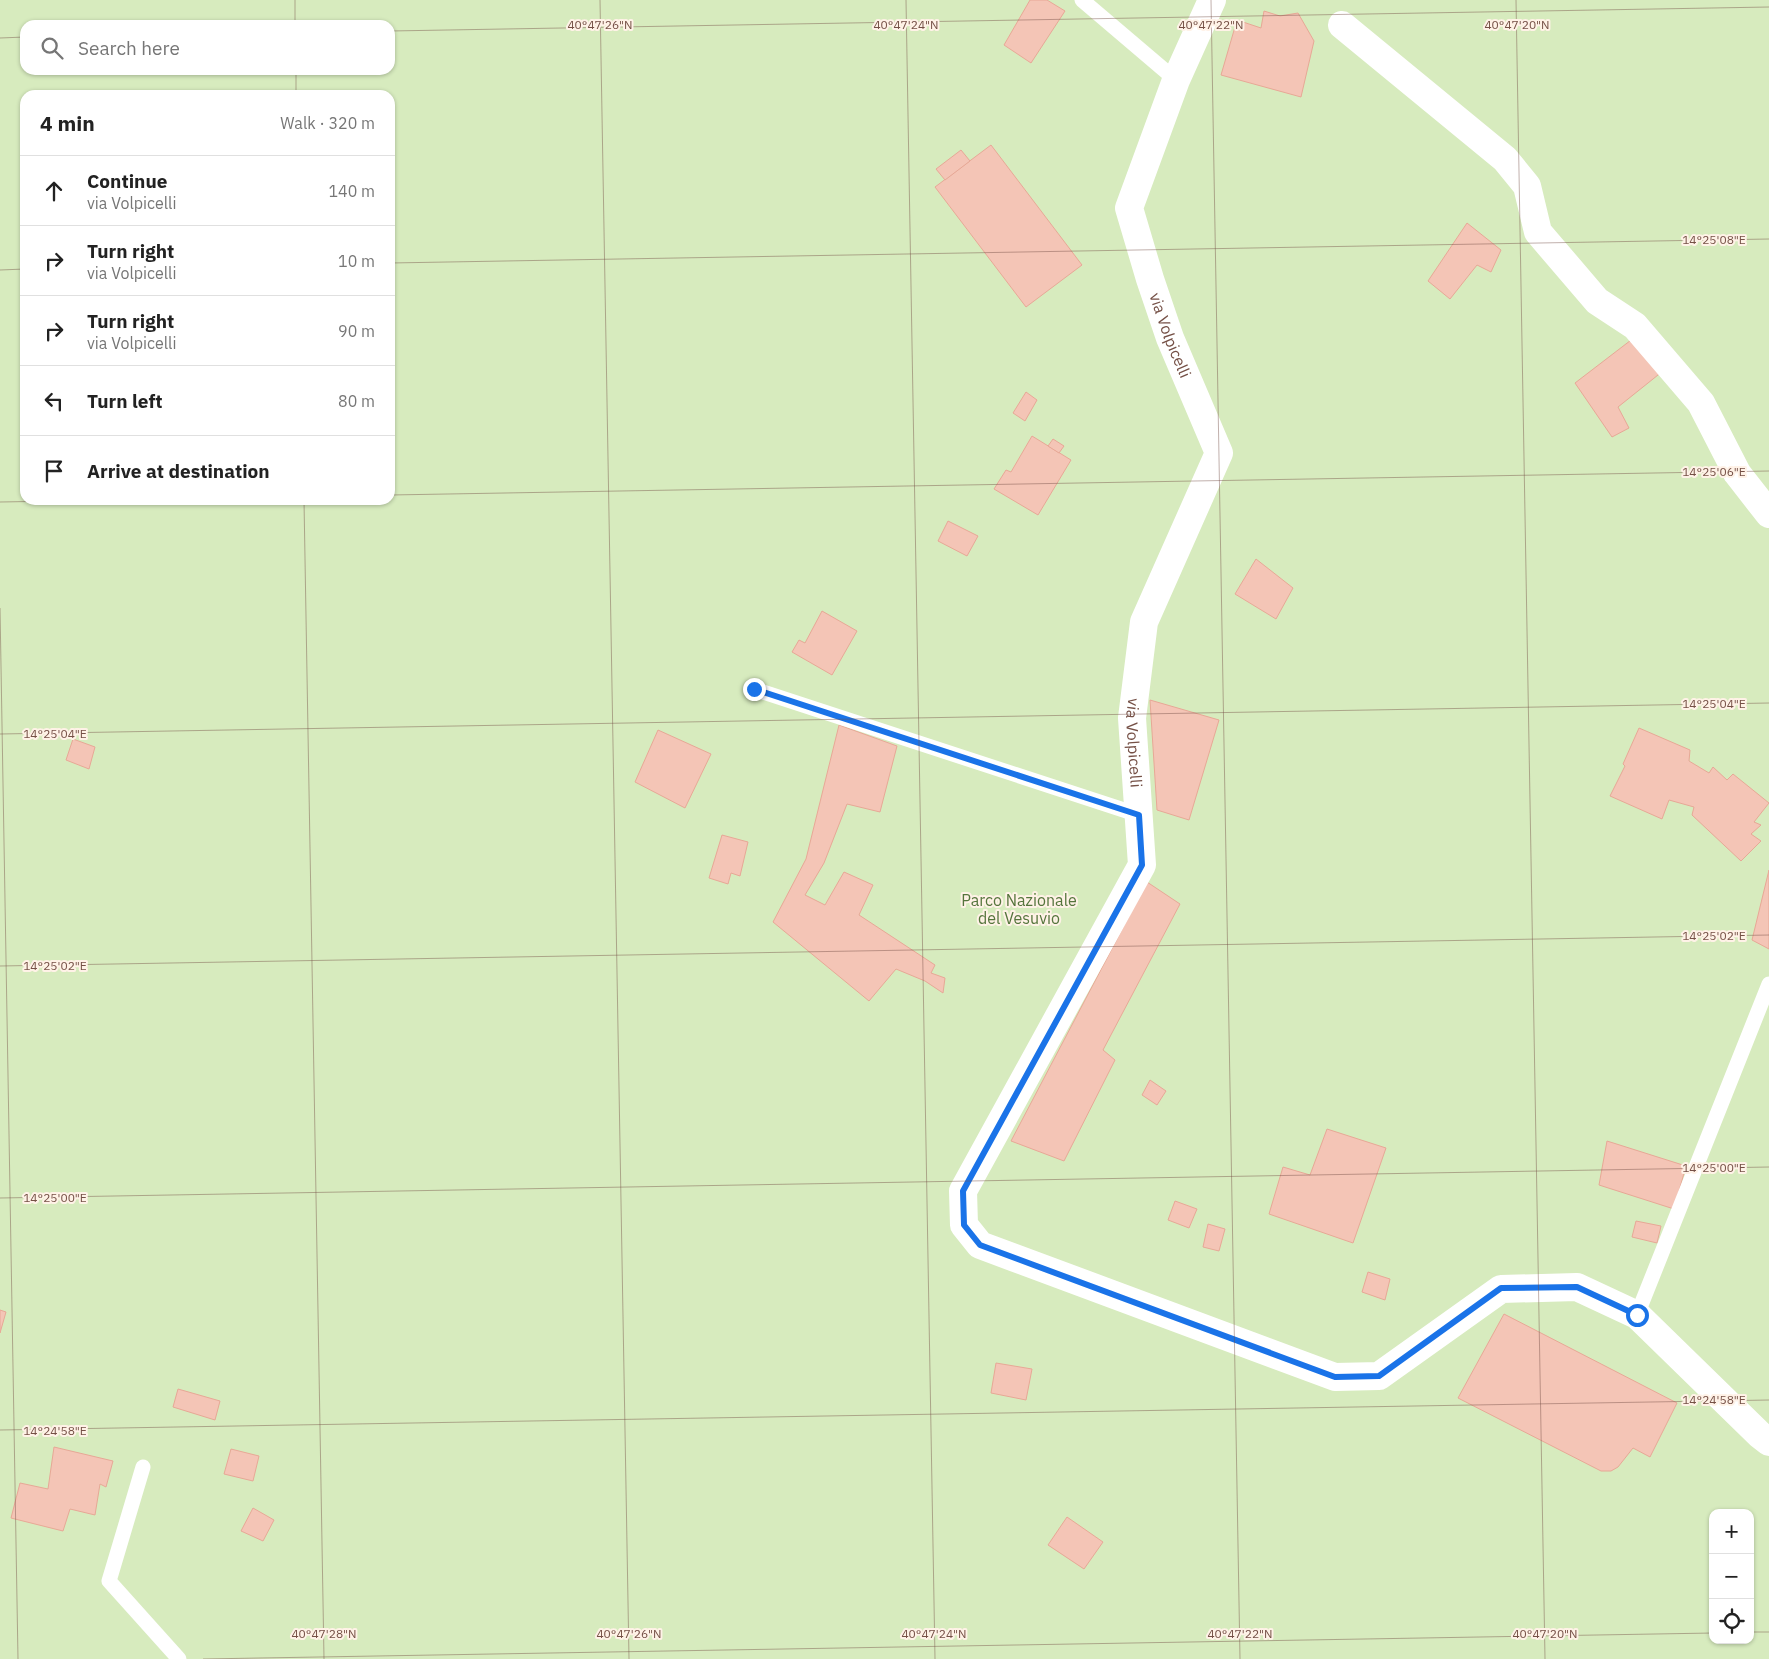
<!DOCTYPE html>
<html lang="en">
<head>
<meta charset="utf-8">
<style>
  :root { --surface:#fff; --page:#f6f6f6; --text:#222; --muted:#767676; --line:#e0e0e0 }
  body { margin:0; font-family:"IBM Plex Sans",sans-serif; background:var(--page); color:var(--text) }
  .controls { position:absolute; right:15px; bottom:15px; display:grid; overflow:hidden; border-radius:10px; box-shadow:0 1px 4px #0004 }
  .controls button { width:45px; height:45px; display:grid; place-items:center; padding:0; border:0; border-bottom:1px solid var(--line); background:var(--surface); color:var(--text); font:25px sans-serif }
  .stop { position:absolute; width:15px; height:15px; margin:-11px; border:4px solid #1a73e8; border-radius:50%; background:#fff }
  .stop.end { background:#1a73e8; border-color:#fff; box-shadow:0 1px 5px #0008 }
  .list { margin:0; padding:0; list-style:none }
  h2 { display:flex; justify-content:space-between; align-items:center; height:65px; margin:0; padding:0 20px; font-size:21px }
  h2 small { font-size:16px; font-weight:400; color:var(--muted) }
  .list li { display:grid; grid-template-columns:32px 1fr auto; gap:15px; align-items:center; box-sizing:border-box; height:70px; padding:0 20px; border-top:1px solid var(--line) }
  .list b { display:block; font-size:19px; white-space:nowrap }
  .list p { margin:0; font-size:16px; white-space:nowrap; color:var(--muted) }
  .list em { font-size:16px; font-style:normal; color:var(--muted) }
  .icon { flex:none; width:28px; height:28px; fill:none; stroke:currentColor; stroke-width:2; stroke-linecap:round; stroke-linejoin:round }
  .map { position:relative; flex:none; width:1769px; height:1659px; overflow:hidden }
  .search { position:absolute; background:var(--surface); box-shadow:0 1px 4px #0004; left:20px; top:20px; width:375px; height:55px; display:flex; align-items:center; gap:12px; box-sizing:border-box; padding:0 18px; border-radius:15px; color:var(--muted); font-size:19px }
  .panel { position:absolute; background:var(--surface); box-shadow:0 1px 4px #0004; left:20px; top:90px; width:375px; height:415px; border-radius:15px }
  .map>svg:first-child { display:block }
  .green { fill:#d7ebbe; fill-rule:evenodd }
  .building { fill:#f4c5b6; stroke:#e7a896 }
  .lines { fill:none; stroke-linecap:round; stroke-linejoin:round }
  .lane { stroke:#fff; stroke-width:15 }
  .street { stroke:#fff; stroke-width:28 }
  .route { stroke:#1a73e8; stroke-width:6 }
  .ticks { fill:none; stroke:#755046; stroke-width:1; stroke-opacity:0.45 }
  .labels { text-anchor:middle; stroke-width:4; stroke-linejoin:round; paint-order:stroke }
  .street-label { font-size:16px; fill:#755046; stroke:#fff2e7 }
  .park-label { font-size:16px; fill:#55753c; stroke:#fff2e7 }
  .ticks-label { font-size:12px; text-anchor:middle; fill:#755046; stroke:#fff2e7; stroke-width:4; stroke-linejoin:round; paint-order:stroke }
</style>
</head>
<body>
<div class="map">
<svg width="1769" height="1659" viewBox="0 0 1769 1659">
  <rect width="100%" height="100%" fill="#fdede0"/>
  <path class="green" d="M 0,0 L 1769,0 L 1769,1659 L 0,1659 ZM 25,25 L 390,25 L 390,70 L 25,70 ZM 25,95 L 390,95 L 390,500 L 25,500 ZM 1713,1513 L 1750,1513 L 1750,1640 L 1713,1640 Z"/>
  <g class="building">
    <path d="M 1030,0 L 1047,0 L 1065,11 L 1031,63 L 1004,45 Z"/>
    <path d="M 1264,11 L 1280,16 L 1298,13 L 1314,41 L 1301,97 L 1221,75 L 1237,20 L 1261,28 Z"/>
    <path d="M 991,145 L 1082,265 L 1026,307 L 935,187 Z"/>
    <path d="M 961,150 L 970,161 L 945,180 L 936,169 Z"/>
    <path d="M 1467,223 L 1501,250 L 1491,272 L 1477,265 L 1450,299 L 1428,281 Z"/>
    <path d="M 1635,337 L 1668,367 L 1618,407 L 1629,428 L 1612,437 L 1575,383 Z"/>
    <path d="M 1026,392 L 1037,400 L 1025,421 L 1013,413 Z"/>
    <path d="M 1032,436 L 1071,460 L 1038,515 L 994,489 L 1006,470 L 1011,472 Z"/>
    <path d="M 1053,439 L 1064,446 L 1059,453 L 1048,446 Z"/>
    <path d="M 948,521 L 978,536 L 967,556 L 938,541 Z"/>
    <path d="M 1256,559 L 1293,588 L 1276,619 L 1235,594 Z"/>
    <path d="M 822,611 L 857,631 L 832,675 L 792,652 L 799,640 L 805,643 Z"/>
    <path d="M 1150,700 L 1219,720 L 1189,820 L 1157,810 Z"/>
    <path d="M 839,725 L 897,746 L 880,812 L 847,804 L 824,863 L 805,895 L 825,905 L 844,872 L 873,885 L 859,915 L 935,965 L 931,973 L 945,978 L 943,993 L 925,981 L 896,969 L 869,1001 L 773,922 L 806,859 Z"/>
    <path d="M 1639,728 L 1690,750 L 1689,761 L 1709,773 L 1713,767 L 1727,780 L 1733,774 L 1769,803 L 1754,822 L 1761,825 L 1751,834 L 1761,841 L 1741,861 L 1692,815 L 1694,807 L 1669,800 L 1662,819 L 1610,796 L 1625,766 L 1623,764 Z"/>
    <path d="M 658,730 L 711,754 L 685,808 L 635,782 Z"/>
    <path d="M 73,739 L 95,747 L 89,769 L 66,760 Z"/>
    <path d="M 722,835 L 748,842 L 740,876 L 731,873 L 728,884 L 709,878 Z"/>
    <path d="M 1769,870 L 1769,949 L 1752,940 Z"/>
    <path d="M 1147,882 L 1180,904 L 1103,1050 L 1115,1060 L 1064,1161 L 1011,1141 Z"/>
    <path d="M 1150,1080 L 1166,1091 L 1157,1105 L 1142,1095 Z"/>
    <path d="M 1327,1129 L 1386,1148 L 1353,1243 L 1269,1214 L 1283,1167 L 1310,1175 Z"/>
    <path d="M 1607,1141 L 1686,1166 L 1674,1209 L 1599,1185 Z"/>
    <path d="M 1175,1201 L 1197,1209 L 1189,1228 L 1168,1220 Z"/>
    <path d="M 1636,1221 L 1661,1226 L 1657,1243 L 1632,1237 Z"/>
    <path d="M 1208,1224 L 1225,1229 L 1219,1251 L 1203,1247 Z"/>
    <path d="M 1368,1272 L 1390,1279 L 1385,1300 L 1362,1292 Z"/>
    <path d="M 0,1310 L 6,1312 L 0,1333 Z"/>
    <path d="M 1504,1314 L 1677,1403 L 1650,1457 L 1633,1448 L 1618,1467 L 1611,1471 L 1601,1471 L 1458,1398 Z"/>
    <path d="M 996,1363 L 1032,1369 L 1026,1400 L 991,1393 Z"/>
    <path d="M 178,1389 L 220,1401 L 215,1420 L 173,1407 Z"/>
    <path d="M 54,1447 L 113,1461 L 106,1487 L 100,1484 L 95,1515 L 70,1509 L 63,1531 L 11,1518 L 20,1483 L 48,1489 Z"/>
    <path d="M 231,1449 L 259,1456 L 253,1481 L 224,1474 Z"/>
    <path d="M 253,1508 L 274,1520 L 263,1541 L 241,1531 Z"/>
    <path d="M 1067,1517 L 1103,1542 L 1084,1569 L 1048,1545 Z"/>
  </g>
  <g class="lines">
    <g class="lane">
      <path d="M 1082,0 L 1176,80"/>
      <path d="M 754,689 L 1139,815"/>
      <path d="M 1637,1315 L 1769,984"/>
      <path d="M 143,1467 L 109,1581 L 179,1659"/>
    </g>
    <g class="street">
      <path id="s1" d="M 1212,0 L 1176,80 L 1129,208 L 1150,279 L 1170,338 L 1219,453 L 1144,622 L 1132,718 L 1142,865 L 963,1191 L 964,1225 L 980,1245 L 1335,1377 L 1379,1376 L 1501,1289 L 1577,1287 L 1637,1315 L 1760,1435 L 1769,1442"/>
      <path d="M 1342,25 L 1505,159 L 1527,186 L 1538,232 L 1597,301 L 1635,326 L 1701,403 L 1737,473 L 1769,514"/>
    </g>
  </g>
  <g class="lines">
    <path class="route" d="M 754,689 L 1139,815 L 1142,865 L 963,1191 L 964,1225 L 980,1245 L 1335,1377 L 1379,1376 L 1501,1288 L 1577,1287 L 1637,1315"/>
  </g>
  <path class="ticks" d="M 295,0 L 295,25M 600,0 L 629,1659M 906,0 L 935,1659M 1211,0 L 1240,1659M 1516,0 L 1545,1659M 390,31 L 1769,7M 0,38 L 25,37M 296,70 L 296,95M 390,263 L 1769,239M 0,270 L 25,269M 390,495 L 1769,471M 304,500 L 324,1659M 0,502 L 114,500M 0,608 L 18,1659M 0,734 L 1769,703M 0,966 L 1769,935M 0,1198 L 1769,1167M 0,1430 L 1769,1400M 1750,1632 L 1769,1632M 203,1659 L 1713,1633"/>
  <g class="labels">
    <g class="street-label">
      <text dy="6" stroke="none"><textPath href="#s1" startOffset="358">via Volpicelli</textPath></text>
      <text dy="6" stroke="none"><textPath href="#s1" startOffset="792">via Volpicelli</textPath></text>
    </g>
    <g class="park-label">
      <text x="1019" y="906">Parco Nazionale<tspan x="1019" dy="18">del Vesuvio</tspan></text>
    </g>
  </g>
  <g class="ticks-label">
    <text x="600" y="29">40°47'26"N</text>
    <text x="906" y="29">40°47'24"N</text>
    <text x="1211" y="29">40°47'22"N</text>
    <text x="1517" y="29">40°47'20"N</text>
    <text x="1714" y="244">14°25'08"E</text>
    <text x="1714" y="476">14°25'06"E</text>
    <text x="1714" y="708">14°25'04"E</text>
    <text x="55" y="738">14°25'04"E</text>
    <text x="1714" y="940">14°25'02"E</text>
    <text x="55" y="970">14°25'02"E</text>
    <text x="1714" y="1172">14°25'00"E</text>
    <text x="55" y="1202">14°25'00"E</text>
    <text x="1714" y="1404">14°24'58"E</text>
    <text x="55" y="1435">14°24'58"E</text>
    <text x="324" y="1638">40°47'28"N</text>
    <text x="629" y="1638">40°47'26"N</text>
    <text x="934" y="1638">40°47'24"N</text>
    <text x="1240" y="1638">40°47'22"N</text>
    <text x="1545" y="1638">40°47'20"N</text>
  </g>
</svg>
<div class="controls">
<button>+</button>
<button>−</button>
<button><svg class="icon" aria-label="locate" viewBox="0 0 24 24"><circle cx="12" cy="12" r="6"/><path d="M12 2v4M12 18v4M2 12h4M18 12h4"/></svg></button>
</div>
<div class="stop" style="left:1637px;top:1315px"></div>
<div class="stop end" style="left:754px;top:689px"></div>
<div class="search"><svg class="icon" aria-label="search" viewBox="0 0 24 24"><circle cx="10" cy="10" r="6"/><path d="M15 15l6 6"/></svg>Search here</div>
<section class="panel">
<h2>4 min<small>Walk · 320 m</small></h2>
<ul class="list">
<li><svg class="icon" aria-label="ahead" viewBox="0 0 24 24"><path d="M12 20V5M6 11l6-6 6 6"/></svg><div><b>Continue</b><p>via Volpicelli</p></div><em>140 m</em></li>
<li><svg class="icon" aria-label="right" viewBox="0 0 24 24"><path d="M7 20v-9h11M14 6l5 5-5 5"/></svg><div><b>Turn right</b><p>via Volpicelli</p></div><em>10 m</em></li>
<li><svg class="icon" aria-label="right" viewBox="0 0 24 24"><path d="M7 20v-9h11M14 6l5 5-5 5"/></svg><div><b>Turn right</b><p>via Volpicelli</p></div><em>90 m</em></li>
<li><svg class="icon" aria-label="left" viewBox="0 0 24 24"><path d="M17 20v-9H6M10 6l-5 5 5 5"/></svg><div><b>Turn left</b></div><em>80 m</em></li>
<li><svg class="icon" aria-label="arrive" viewBox="0 0 24 24"><path d="M6 21V4h12l-3 4 3 4H6"/></svg><div><b>Arrive at destination</b></div></li>
</ul>
</section>
</div>
</body>
</html>
